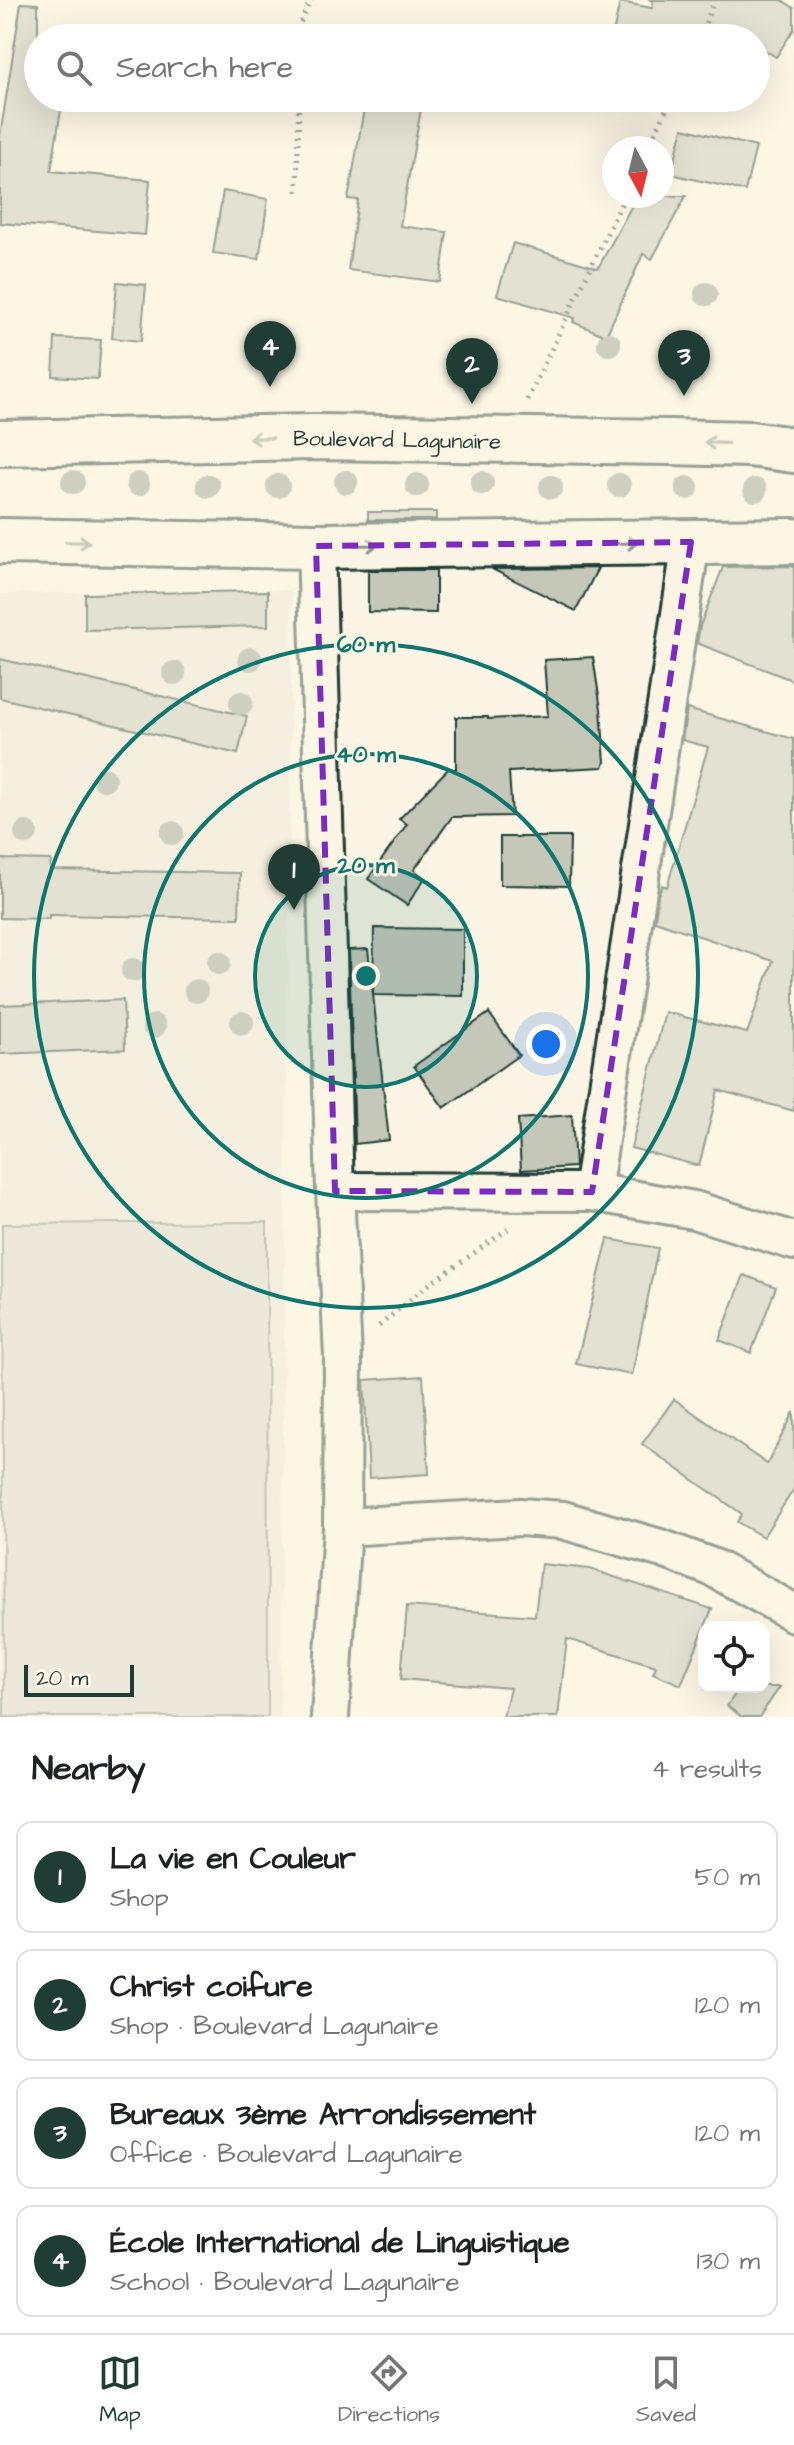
<!DOCTYPE html>
<html lang="en">
<head>
<meta charset="utf-8">
<style>
  :root { --surface:#fff; --page:#f6f6f6; --text:#202124; --muted:#757577; --line:#e0e0e0; --accent:#1f3d34 }
  body { margin:0; font-family:"Architects Daughter",sans-serif; background:var(--page); color:var(--text) }
  .controls { position:absolute; right:24px; bottom:24px; display:grid; overflow:hidden; border-radius:16px; box-shadow:0 8px 32px #0002 }
  .controls button { width:72px; height:72px; display:grid; place-items:center; padding:0; border:0; border-bottom:2px solid var(--line); background:var(--surface); color:var(--text); font:40px sans-serif }
  .compass { position:absolute; left:602px; top:136px; width:72px; height:72px; border-radius:50%; background:var(--surface); box-shadow:0 8px 32px #0002; rotate:173deg }
  .scale { position:absolute; left:24px; bottom:20px; width:110px; box-sizing:border-box; padding-left:8px; border:4px solid #1f3d34; border-top:0; font-size:22px; line-height:28px; white-space:nowrap; color:#1f3d34; -webkit-text-stroke:6px #fcf5e5; paint-order:stroke }
  .you { position:absolute; left:546px; top:1044px; width:28px; height:28px; margin:-20px; border:6px solid #fff; border-radius:50%; background:#1a73e8; box-shadow:0 0 0 12px #1a73e833 }
  .badge { display:grid; place-items:center; width:52px; height:52px; border-radius:50%; background:var(--accent); color:#fff; font-size:26px; font-weight:700 }
  .pin { position:absolute; translate:-50% -66px; filter:drop-shadow(0 2px 4px #0008) }
  .pin::after { content:''; position:absolute; top:42px; width:28px; height:24px; background:inherit; clip-path:polygon(0 0,100% 0,50% 100%) }
  .list { margin:0; padding:0; list-style:none }
  h2 { display:flex; justify-content:space-between; align-items:center; height:104px; margin:0; padding:0 32px; font-size:34px }
  h2 small { font-size:26px; font-weight:400; color:var(--muted) }
  .list li { display:grid; grid-template-columns:52px 1fr auto; gap:24px; align-items:center; box-sizing:border-box; height:112px; margin:0 16px 16px; padding:0 16px; border:2px solid var(--line); border-radius:16px }
  .list b { display:block; font-size:30px; white-space:nowrap }
  .list p { margin:0; font-size:26px; white-space:nowrap; color:var(--muted) }
  .list em { font-size:26px; font-style:normal; color:var(--muted) }
  .icon { flex:none; width:44px; height:44px; fill:none; stroke:currentColor; stroke-width:2; stroke-linecap:round; stroke-linejoin:round }
  .map { position:relative; flex:none; width:794px; height:1717px; overflow:hidden }
  .search { position:absolute; background:var(--surface); box-shadow:0 8px 32px #0002; left:24px; right:24px; top:24px; height:88px; display:flex; align-items:center; gap:20px; box-sizing:border-box; padding:0 28px; border-radius:44px; color:var(--muted); font-size:30px }
  .sheet { height:616px; background:var(--surface) }
  nav { display:flex; justify-content:space-around; align-items:center; box-sizing:border-box; height:112px; border-top:2px solid var(--line); background:var(--surface); font-size:22px; color:var(--muted) }
  nav a { display:grid; justify-items:center; gap:4px }
  nav .on { color:var(--accent) }
  .map>svg:first-child { display:block }
  .built { fill:#ece7d8 }
  .green { fill:#dcdacc; stroke:#7e8c80; stroke-width:2 }
  .building { fill:#c5c7b9; stroke:#1f3d34; stroke-width:2 }
  .lines { fill:none; stroke-linecap:round; stroke-linejoin:round }
  .minor-casing { stroke:#1f3d34; stroke-width:42 }
  .major-casing { stroke:#1f3d34; stroke-width:50 }
  .path { stroke:#1f3d34; stroke-width:5; stroke-dasharray:2 6; stroke-linecap:butt }
  .minor { stroke:#fcf5e5; stroke-width:36 }
  .major { stroke:#fcf5e5; stroke-width:44 }
  .tree { fill:#97a194 }
  .oneway { stroke:#8e998c }
  .marked { fill:none; stroke:#7b2cbf; stroke-width:6; stroke-dasharray:16 10; stroke-linejoin:round }
  .ring { fill:none; stroke:#0f766e; stroke-width:4 }
  .labels { text-anchor:middle; stroke-width:6; stroke-linejoin:round; paint-order:stroke }
  .street-label { font-size:22px; fill:#1f3d34; stroke:#fcf5e5 }
  .centre { fill:#0f766e; stroke:#fcf5e5; stroke-width:4 }
  .ring-label { font-size:24px; text-anchor:middle; font-weight:bold; fill:#0f766e; stroke:#fcf5e5; stroke-width:6; stroke-linejoin:round; paint-order:stroke }
</style>
</head>
<body>
<div class="map">
<svg width="794" height="1717" viewBox="0 0 794 1717">
  <rect width="100%" height="100%" fill="#fcf5e5"/>
  <filter id="ink" filterUnits="userSpaceOnUse"><feTurbulence type="fractalNoise" baseFrequency=".0125" numOctaves="2"/><feDisplacementMap in="SourceGraphic" scale="16" xChannelSelector="R" yChannelSelector="G"/><feConvolveMatrix kernelMatrix="1 2 1 2 8 2 1 2 1" color-interpolation-filters="sRGB"/></filter>
  <g filter="url(#ink)">
    <path class="built" d="M 292,590 L 280,1717 L 0,1717 L 0,594 Z"/>
    <path class="green" d="M 267,1222 L 268,1717 L 4,1717 L 2,1224 Z"/>
    <g class="building">
      <path d="M 650,0 L 782,0 L 794,8 L 794,29 L 776,57 L 756,45 L 756,38 L 744,38 L 732,31 L 728,38 L 612,38 L 620,2 L 652,8 L 653,2 Z"/>
      <path d="M 21,3 L 38,4 L 38,98 L 63,98 L 51,171 L 150,180 L 145,235 L 0,223 L 0,136 Z"/>
      <path d="M 366,98 L 423,98 L 400,226 L 447,232 L 440,282 L 348,270 L 358,200 L 348,199 Z"/>
      <path d="M 683,128 L 756,147 L 745,191 L 671,174 Z"/>
      <path d="M 223,191 L 268,199 L 259,259 L 213,253 Z"/>
      <path d="M 637,196 L 686,196 L 652,259 L 643,254 L 606,336 L 573,322 L 575,318 L 497,295 L 513,243 L 598,268 Z"/>
      <path d="M 117,282 L 146,285 L 141,341 L 112,338 Z"/>
      <path d="M 55,338 L 101,340 L 98,379 L 53,376 Z"/>
      <rect x="368" y="512" width="68" height="8"/>
      <path d="M 794,566 L 794,681 L 697,643 L 700,626 L 723,567 Z"/>
      <path d="M 598,568 L 576,611 L 492,569 Z"/>
      <path d="M 368,570 L 436,570 L 436,613 L 368,612 Z"/>
      <path d="M 268,591 L 268,626 L 85,630 L 85,594 Z"/>
      <path d="M 593,657 L 601,709 L 605,762 L 603,767 L 509,772 L 512,816 L 452,817 L 414,870 L 425,878 L 407,905 L 368,879 L 407,824 L 399,819 L 448,769 L 456,769 L 456,717 L 488,717 L 488,719 L 548,716 L 544,660 Z"/>
      <path d="M 0,659 L 247,716 L 238,754 L 0,698 Z"/>
      <path d="M 687,709 L 794,739 L 794,1111 L 718,1090 L 699,1166 L 631,1148 L 665,1012 L 747,1033 L 773,961 L 655,921 L 658,895 L 662,885 L 667,887 L 708,747 L 682,740 Z"/>
      <path d="M 500,837 L 570,837 L 569,886 L 500,885 Z"/>
      <path d="M 0,859 L 51,860 L 50,870 L 240,873 L 239,918 L 49,915 L 49,919 L 0,918 Z"/>
      <path d="M 374,928 L 463,929 L 463,996 L 373,995 Z"/>
      <path d="M 368,949 L 389,1140 L 355,1144 L 349,950 Z"/>
      <path d="M 123,1000 L 125,1049 L 0,1054 L 0,1005 Z"/>
      <path d="M 489,1013 L 519,1055 L 444,1108 L 414,1066 Z"/>
      <path d="M 572,1115 L 575,1167 L 521,1170 L 518,1119 Z"/>
      <path d="M 608,1239 L 658,1248 L 632,1375 L 576,1364 Z"/>
      <path d="M 744,1275 L 776,1287 L 751,1353 L 719,1340 Z"/>
      <path d="M 423,1376 L 429,1474 L 369,1478 L 364,1380 Z"/>
      <path d="M 674,1399 L 767,1464 L 794,1412 L 794,1489 L 763,1537 L 737,1522 L 742,1514 L 642,1444 Z"/>
      <path d="M 541,1564 L 590,1569 L 712,1609 L 681,1685 L 653,1673 L 656,1666 L 567,1639 L 558,1717 L 503,1717 L 510,1688 L 401,1679 L 407,1606 L 535,1616 Z"/>
      <path d="M 740,1687 L 780,1687 L 759,1717 L 742,1717 L 727,1706 Z"/>
    </g>
    <g class="lines">
      <defs>
        <g id="minor">
          <path d="M 316,546 L 335,1191 L 343,1357 L 342,1527 L 330,1717"/>
          <path d="M 335,1191 L 592,1192 L 694,1210 L 794,1241"/>
          <path d="M 592,1192 L 691,542"/>
          <path d="M 342,1527 L 520,1517 L 563,1520 L 663,1549 L 714,1568 L 794,1613"/>
        </g>
        <g id="major">
          <path d="M 0,443 L 315,437 L 669,442 L 750,444 L 794,450"/>
          <path d="M 0,541 L 316,546 L 794,541"/>
        </g>
      </defs>
      <use href="#minor" class="minor-casing"/>
      <use href="#major" class="major-casing"/>
      <g class="path">
        <path d="M 300,38 L 300,23 L 311,0"/>
        <path d="M 700,38 L 714,0"/>
        <path d="M 648,148 L 672,98"/>
        <path d="M 297,192 L 299,98"/>
        <path d="M 527,400 L 625,196"/>
        <path d="M 379,1326 L 424,1288 L 508,1229"/>
      </g>
      <use href="#minor" class="minor"/>
      <use href="#major" class="major"/>
    </g>
    <g class="tree">
      <circle cx="706" cy="294" r="12"/>
      <circle cx="609" cy="344" r="12"/>
      <circle cx="73" cy="482" r="12"/>
      <circle cx="346" cy="482" r="12"/>
      <circle cx="482" cy="483" r="12"/>
      <circle cx="138" cy="484" r="12"/>
      <circle cx="417" cy="485" r="12"/>
      <circle cx="619" cy="485" r="12"/>
      <circle cx="208" cy="486" r="12"/>
      <circle cx="278" cy="486" r="12"/>
      <circle cx="551" cy="487" r="12"/>
      <circle cx="687" cy="488" r="12"/>
      <circle cx="755" cy="490" r="12"/>
      <circle cx="250" cy="659" r="12"/>
      <circle cx="174" cy="673" r="12"/>
      <circle cx="241" cy="703" r="12"/>
      <circle cx="104" cy="779" r="12"/>
      <circle cx="26" cy="833" r="12"/>
      <circle cx="172" cy="833" r="12"/>
      <circle cx="219" cy="963" r="12"/>
      <circle cx="133" cy="970" r="12"/>
      <circle cx="196" cy="991" r="12"/>
      <circle cx="242" cy="1023" r="12"/>
      <circle cx="154" cy="1026" r="12"/>
    </g>
    <defs><path id="oneway-shaft" d="M-6 0H5M1.5-3L5.5 0L1.5 3" fill="none" stroke-width="1.6" stroke-linecap="round" stroke-linejoin="round" transform="scale(2)"/></defs>
    <g class="oneway">
      <use href="#oneway-shaft" transform="translate(261 438) rotate(179)"/>
      <use href="#oneway-shaft" transform="translate(716 443) rotate(-178)"/>
      <use href="#oneway-shaft" transform="translate(78 542) rotate(1)"/>
      <use href="#oneway-shaft" transform="translate(626 543) rotate(-1)"/>
      <use href="#oneway-shaft" transform="translate(366 545) rotate(-1)"/>
    </g>
  </g>
  <path d="M0 0H794V1717H0ZM 691,542 L 592,1192 L 335,1191 L 316,546 Z" fill="#fcf5e5" fill-opacity=".55" fill-rule="evenodd"/>
  <path class="marked" d="M 691,542 L 592,1192 L 335,1191 L 316,546 Z"/>
  <circle cx="366" cy="976" r="111" fill="#0f766e" fill-opacity=".12"/>
  <g class="ring">
    <circle cx="366" cy="976" r="111"/>
    <circle cx="366" cy="976" r="222"/>
    <circle cx="366" cy="976" r="332"/>
  </g>
  <g class="labels">
    <g class="street-label">
      <text transform="translate(397 439) rotate(1)" y="8">Boulevard Lagunaire</text>
    </g>
  </g>
  <circle cx="366" cy="976" r="12" class="centre"/>
  <g class="ring-label">
    <text x="366" y="652">60 m</text>
    <text x="366" y="762">40 m</text>
    <text x="366" y="873">20 m</text>
  </g>
</svg>
<div class="controls">
<button><svg class="icon" aria-label="locate" viewBox="0 0 24 24"><circle cx="12" cy="12" r="6"/><path d="M12 2v4M12 18v4M2 12h4M18 12h4"/></svg></button>
</div>
<svg class="compass" viewBox="-18 -18 36 36"><path d="M0-13l5 13h-10z" fill="#e53935"/><path d="M0 13l5-13h-10z" fill="#757577"/></svg>
<div class="scale">20 m</div>
<div class="you"></div>
<div class="pin badge" style="left:294px;top:910px">1</div>
<div class="pin badge" style="left:472px;top:404px">2</div>
<div class="pin badge" style="left:684px;top:396px">3</div>
<div class="pin badge" style="left:270px;top:387px">4</div>
<div class="search"><svg class="icon" aria-label="search" viewBox="0 0 24 24"><circle cx="10" cy="10" r="6"/><path d="M15 15l6 6"/></svg>Search here</div>
</div>
<section class="sheet">
<h2>Nearby<small>4 results</small></h2>
<ul class="list">
<li><span class="badge">1</span><div><b>La vie en Couleur</b><p>Shop</p></div><em>50 m</em></li>
<li><span class="badge">2</span><div><b>Christ coifure</b><p>Shop · Boulevard Lagunaire</p></div><em>120 m</em></li>
<li><span class="badge">3</span><div><b>Bureaux 3ème Arrondissement</b><p>Office · Boulevard Lagunaire</p></div><em>120 m</em></li>
<li><span class="badge">4</span><div><b>École International de Linguistique</b><p>School · Boulevard Lagunaire</p></div><em>130 m</em></li>
</ul>
</section>
<nav>
<a class="on"><svg class="icon" aria-label="map" viewBox="0 0 24 24"><path d="M3 6l6-2 6 2 6-2v14l-6 2-6-2-6 2zM9 4v14M15 6v14"/></svg>Map</a>
<a><svg class="icon" aria-label="directions" viewBox="0 0 24 24"><path d="M12 3l9 9-9 9-9-9zM9 14v-3h6M13 9l2 2-2 2"/></svg>Directions</a>
<a><svg class="icon" aria-label="saved" viewBox="0 0 24 24"><path d="M7 4h10v16l-5-4-5 4z"/></svg>Saved</a>
</nav>
</body>
</html>
